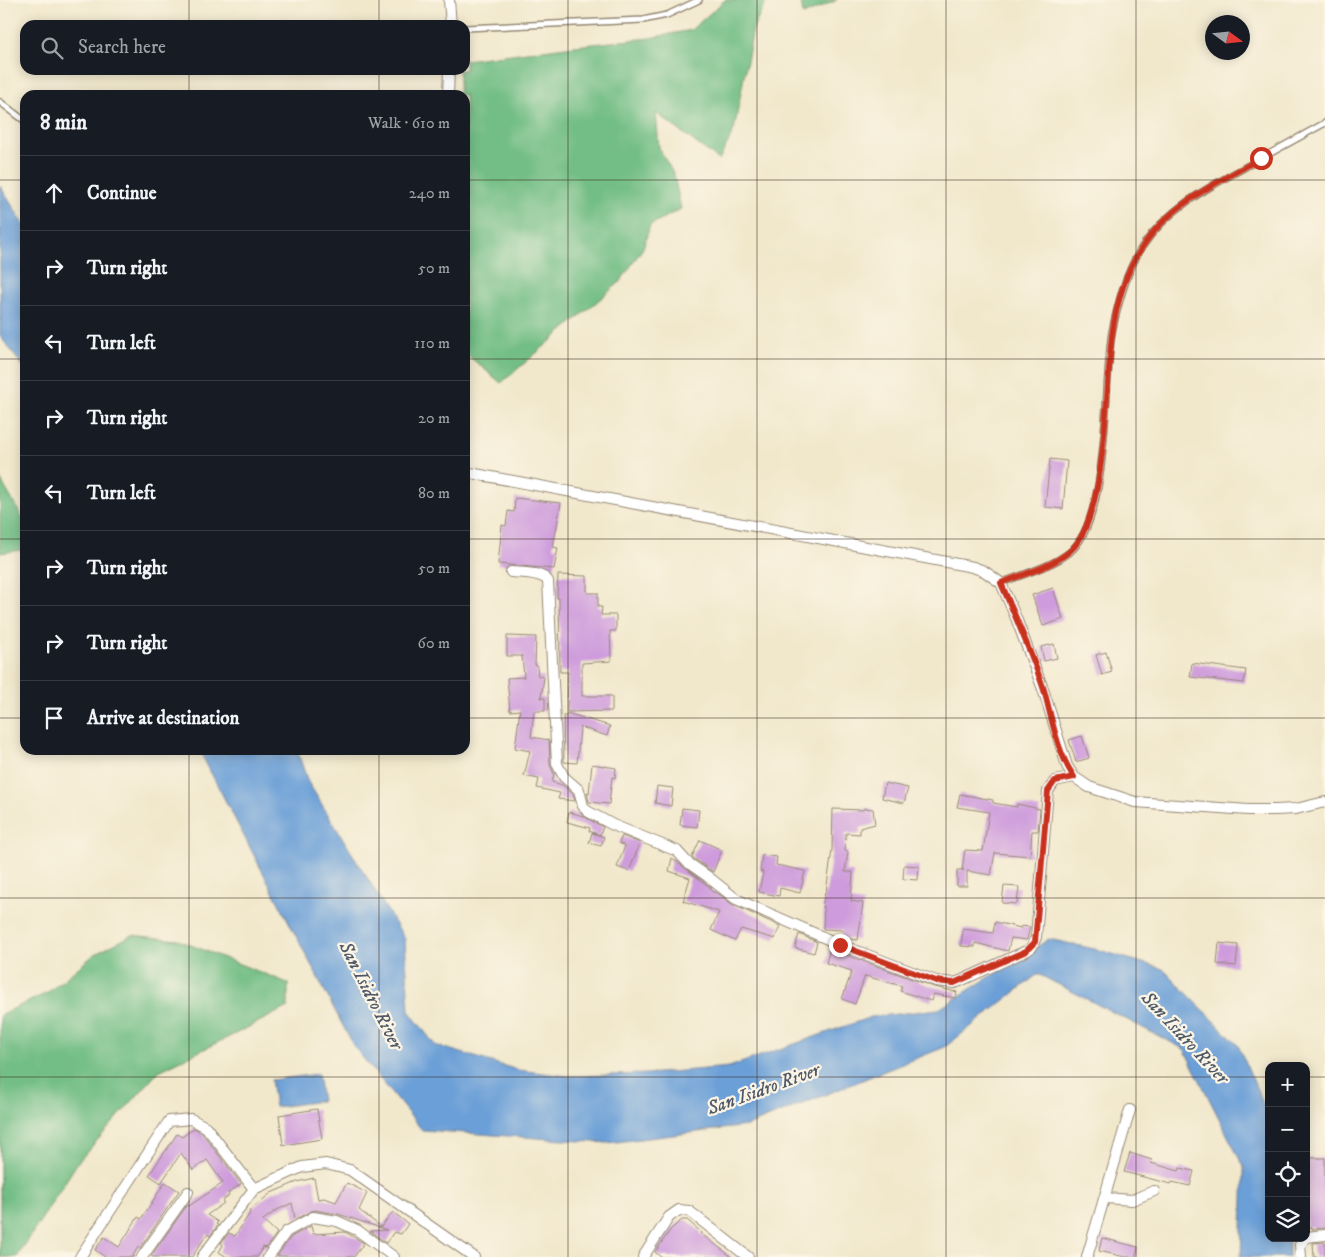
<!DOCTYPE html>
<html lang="en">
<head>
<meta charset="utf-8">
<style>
  :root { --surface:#171b24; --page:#242831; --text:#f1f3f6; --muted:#9ea1a6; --line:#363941 }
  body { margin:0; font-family:"IM FELL DW Pica",serif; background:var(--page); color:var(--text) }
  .controls { position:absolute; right:15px; bottom:15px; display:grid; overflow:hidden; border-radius:10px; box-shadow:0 2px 12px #0003 }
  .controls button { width:45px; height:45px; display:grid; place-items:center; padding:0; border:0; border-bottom:1px solid var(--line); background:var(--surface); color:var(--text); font:25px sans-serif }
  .compass { position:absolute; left:1205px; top:15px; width:45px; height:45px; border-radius:50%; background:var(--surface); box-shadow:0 2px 12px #0003; rotate:105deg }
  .stop { position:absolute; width:15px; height:15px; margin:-11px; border:4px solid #c8321e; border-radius:50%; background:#fff }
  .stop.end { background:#c8321e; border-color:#fff; box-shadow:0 1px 5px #0008 }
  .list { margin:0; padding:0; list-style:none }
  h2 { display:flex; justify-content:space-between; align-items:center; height:65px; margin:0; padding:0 20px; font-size:21px }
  h2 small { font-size:16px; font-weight:400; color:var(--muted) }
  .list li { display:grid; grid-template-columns:32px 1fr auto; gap:15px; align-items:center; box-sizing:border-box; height:75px; padding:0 20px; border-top:1px solid var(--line) }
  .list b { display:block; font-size:19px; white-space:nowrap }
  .list em { font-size:16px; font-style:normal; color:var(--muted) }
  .icon { flex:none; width:28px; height:28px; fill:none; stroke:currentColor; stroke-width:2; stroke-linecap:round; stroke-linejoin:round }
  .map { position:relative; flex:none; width:1325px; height:1257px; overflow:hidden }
  .search { position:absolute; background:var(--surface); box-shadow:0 2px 12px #0003; left:20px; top:20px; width:450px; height:55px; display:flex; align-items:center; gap:12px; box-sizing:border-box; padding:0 18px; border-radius:15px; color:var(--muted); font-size:19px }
  .panel { position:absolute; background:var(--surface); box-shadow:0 2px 12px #0003; left:20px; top:90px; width:450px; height:665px; border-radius:15px }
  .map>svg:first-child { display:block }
  .forest { fill:#73be86; stroke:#577452 }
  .water { fill:#6b9fd7; stroke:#53647a }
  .building { fill:#ce9bdc }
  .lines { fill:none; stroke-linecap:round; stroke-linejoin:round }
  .service-casing { stroke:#968975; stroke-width:8 }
  .minor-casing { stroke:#968975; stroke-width:12 }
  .service { stroke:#fff; stroke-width:5 }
  .minor { stroke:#fff; stroke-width:10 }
  .route { stroke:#c8321e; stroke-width:6 }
  .grid { fill:none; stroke:#3b2a1e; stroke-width:1; stroke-opacity:0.55 }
  .labels { text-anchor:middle; stroke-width:4.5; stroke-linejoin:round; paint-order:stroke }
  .water-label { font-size:19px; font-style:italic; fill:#4e5968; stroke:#fcf5e5 }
</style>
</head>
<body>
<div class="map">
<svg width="1325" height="1257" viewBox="0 0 1325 1257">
  <rect width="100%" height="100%" fill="#fcf5e5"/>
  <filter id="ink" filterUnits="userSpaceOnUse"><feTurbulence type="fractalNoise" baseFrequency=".02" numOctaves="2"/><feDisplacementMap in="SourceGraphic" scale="10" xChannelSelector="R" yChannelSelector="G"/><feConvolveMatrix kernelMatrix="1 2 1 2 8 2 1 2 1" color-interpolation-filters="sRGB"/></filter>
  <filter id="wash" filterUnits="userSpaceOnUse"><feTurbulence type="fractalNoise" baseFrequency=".0096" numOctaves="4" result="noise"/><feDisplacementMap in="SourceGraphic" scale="20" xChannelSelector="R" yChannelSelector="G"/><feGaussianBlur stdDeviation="1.12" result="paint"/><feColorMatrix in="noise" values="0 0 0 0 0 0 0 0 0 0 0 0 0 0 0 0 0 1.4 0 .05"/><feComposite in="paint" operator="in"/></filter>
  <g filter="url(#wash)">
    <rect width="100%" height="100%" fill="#f1e8cc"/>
    <g class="forest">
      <path d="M 725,0 L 767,0 L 753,29 L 734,130 L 719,160 L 656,113 L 659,148 L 674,175 L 681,209 L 650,225 L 643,248 L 620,282 L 501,383 L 465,353 L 465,95 L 459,95 L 459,70 L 465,70 L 465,60 L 574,46 L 650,38 L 691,30 Z"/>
      <path d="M 801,0 L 837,0 L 803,15 Z"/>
      <path d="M 0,479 L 25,522 L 25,533 L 22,550 L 0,553 Z"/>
      <path d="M 132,935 L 178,940 L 288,983 L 288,1007 L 237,1033 L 159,1071 L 78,1162 L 17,1257 L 0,1257 L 0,1015 L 47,993 L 95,954 Z"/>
    </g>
    <g class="water">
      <path d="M 0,186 L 25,226 L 25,369 L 0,336 Z"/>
      <path d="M 199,750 L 297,750 L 308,782 L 405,939 L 409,1011 L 435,1045 L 518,1070 L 568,1076 L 646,1074 L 729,1067 L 871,1017 L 939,1009 L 1049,939 L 1099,950 L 1163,969 L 1238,1045 L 1269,1117 L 1269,1238 L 1289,1238 L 1289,1257 L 1241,1257 L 1244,1168 L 1184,1049 L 1038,974 L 945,1047 L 747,1126 L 608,1143 L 422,1130 L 354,1047 Z"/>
      <path d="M 318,1074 L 322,1101 L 275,1107 L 271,1080 Z"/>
    </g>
    <g id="blocks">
      <g class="building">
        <path d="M 1050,459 L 1067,461 L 1063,509 L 1045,507 Z"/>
        <path d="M 515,498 L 561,503 L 553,547 L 558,548 L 554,569 L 498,564 L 502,525 L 506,526 L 508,511 L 514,512 Z"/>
        <path d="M 558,575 L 587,576 L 587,593 L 598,593 L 598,607 L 602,607 L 601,615 L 616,615 L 616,631 L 610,631 L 611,661 L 582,663 L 582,696 L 612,696 L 612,711 L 567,712 L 568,672 L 560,672 L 559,598 L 557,598 Z"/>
        <path d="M 1053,588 L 1063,619 L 1043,626 L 1032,595 Z"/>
        <path d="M 507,636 L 536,637 L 535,665 L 537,665 L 538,676 L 544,677 L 541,698 L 545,698 L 545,711 L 534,711 L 531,737 L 549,740 L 550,765 L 554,774 L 552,782 L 562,785 L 573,794 L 575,801 L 558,799 L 560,793 L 537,788 L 539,779 L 524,776 L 530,751 L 515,748 L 520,710 L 510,711 L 507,678 L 524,677 L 522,656 L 507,656 Z"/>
        <path d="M 1054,644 L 1057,658 L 1044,661 L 1041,647 Z"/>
        <path d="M 1106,652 L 1112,672 L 1102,675 L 1096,655 Z"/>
        <path d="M 1192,663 L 1246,670 L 1244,683 L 1190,677 Z"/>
        <path d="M 567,713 L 610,726 L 607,736 L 580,727 L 577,763 L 564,762 L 563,716 L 567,716 Z"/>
        <path d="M 1082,736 L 1089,758 L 1076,762 L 1069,740 Z"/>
        <path d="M 592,764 L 616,768 L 615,778 L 612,777 L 609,804 L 589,802 L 587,792 L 589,793 Z"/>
        <path d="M 885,783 L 908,788 L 904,803 L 882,798 Z"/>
        <path d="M 657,786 L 673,788 L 671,806 L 655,803 Z"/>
        <path d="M 960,794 L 993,800 L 993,803 L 1017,807 L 1017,804 L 1040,809 L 1038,831 L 1032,831 L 1030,856 L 995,853 L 991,875 L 967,871 L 967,886 L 957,886 L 957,870 L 964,870 L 962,870 L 965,850 L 983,851 L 989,812 L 957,807 Z"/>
        <path d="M 682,808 L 699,810 L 697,827 L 680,825 Z"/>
        <path d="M 864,808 L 873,809 L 875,824 L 860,828 L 860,834 L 846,833 L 845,851 L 848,852 L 845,872 L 853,872 L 851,901 L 863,903 L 858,940 L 842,938 L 843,930 L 823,929 L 824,908 L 822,908 L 825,892 L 826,892 L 832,850 L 833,809 L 863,810 Z"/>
        <path d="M 569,812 L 583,816 L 603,827 L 600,835 L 589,831 L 590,828 L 567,822 Z"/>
        <path d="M 592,833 L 604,837 L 601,846 L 589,843 Z"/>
        <path d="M 622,836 L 640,843 L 629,871 L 617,867 L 625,846 L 619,843 Z"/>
        <path d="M 700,840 L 722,850 L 713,872 L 692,857 Z"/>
        <path d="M 762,855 L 777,857 L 776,865 L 805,871 L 800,893 L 780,888 L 779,896 L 759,892 L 763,872 L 760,871 Z"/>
        <path d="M 672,858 L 711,888 L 711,891 L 719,894 L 733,905 L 780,926 L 775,939 L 741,929 L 735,941 L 711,930 L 719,912 L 683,901 L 690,878 L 669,871 Z"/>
        <path d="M 904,865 L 919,866 L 918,880 L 903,879 Z"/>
        <path d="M 1004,886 L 1019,887 L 1017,904 L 1002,903 Z"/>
        <path d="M 995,922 L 1021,928 L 1021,926 L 1030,927 L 1027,940 L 1011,938 L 1008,951 L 975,943 L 975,947 L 961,946 L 963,929 L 993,933 Z"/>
        <path d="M 799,934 L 817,942 L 814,953 L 795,948 Z"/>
        <path d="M 1219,943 L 1238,945 L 1236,966 L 1217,964 Z"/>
        <path d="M 830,949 L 934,987 L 957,992 L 956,998 L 933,994 L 931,1001 L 900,991 L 902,986 L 865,976 L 855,1004 L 842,999 L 852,971 L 826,963 Z"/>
        <path d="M 317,1109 L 322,1139 L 283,1145 L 279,1115 Z"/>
        <path d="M 194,1128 L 201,1132 L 241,1184 L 228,1193 L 229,1195 L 222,1201 L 224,1203 L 207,1215 L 218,1222 L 216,1224 L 218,1225 L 210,1236 L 207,1234 L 192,1257 L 153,1257 L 151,1256 L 187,1205 L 189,1206 L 223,1183 L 207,1160 L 193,1170 L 181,1153 L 161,1183 L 149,1175 L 177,1134 L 182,1137 Z"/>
        <path d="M 1130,1153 L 1152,1160 L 1151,1163 L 1179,1171 L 1180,1168 L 1194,1171 L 1190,1186 L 1172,1182 L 1171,1184 L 1124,1172 Z"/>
        <path d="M 1306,1158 L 1325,1158 L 1325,1228 L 1312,1229 L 1312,1227 L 1306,1227 Z"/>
        <path d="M 314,1178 L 318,1199 L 324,1198 L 336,1202 L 347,1183 L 367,1193 L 359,1210 L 381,1227 L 393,1212 L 408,1224 L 401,1234 L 394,1232 L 386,1243 L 370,1231 L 387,1230 L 338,1214 L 314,1210 L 295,1219 L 292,1203 L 277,1210 L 263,1220 L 277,1233 L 266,1248 L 263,1247 L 257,1257 L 227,1257 L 219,1252 L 223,1245 L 221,1243 L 229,1233 L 235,1236 L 250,1213 L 249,1211 L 271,1193 L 297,1182 Z"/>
        <path d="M 165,1182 L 179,1191 L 140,1248 L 138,1247 L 133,1256 L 134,1257 L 105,1257 L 95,1250 L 104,1237 L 119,1247 L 138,1217 L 141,1219 Z"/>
        <path d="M 682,1220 L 687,1220 L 701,1232 L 700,1233 L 732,1257 L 661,1257 L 655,1252 L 671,1229 Z"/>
        <path d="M 311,1226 L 313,1234 L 345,1232 L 364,1243 L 354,1257 L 277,1256 L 291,1237 Z"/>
        <path d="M 1102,1238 L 1138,1247 L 1136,1257 L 1125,1257 L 1099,1251 Z"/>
        <path d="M 1325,1242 L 1325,1257 L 1314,1257 L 1313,1243 Z"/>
      </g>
    </g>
  </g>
  <g filter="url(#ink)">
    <use href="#blocks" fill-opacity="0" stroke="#968975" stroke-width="1"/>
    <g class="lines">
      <defs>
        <g id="service">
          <path d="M 465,28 L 643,20 L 667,15 L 699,0"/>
          <path d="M 0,102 L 25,121"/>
          <path d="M 1001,583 C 1023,574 1051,567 1070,552 C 1111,517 1103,385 1112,332 C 1118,303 1126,272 1142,247 C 1168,208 1209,187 1249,165 C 1274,151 1300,137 1325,123"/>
        </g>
        <g id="minor">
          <path d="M 449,0 L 451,25"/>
          <path d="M 448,95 L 449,70"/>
          <path d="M 465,472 L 973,567 L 984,571 L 1001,583 L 1016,618 L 1043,689 L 1067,766 L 1074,777 L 1089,787 L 1135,802 L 1248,810 L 1275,810 L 1296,809 L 1325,802"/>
          <path d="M 511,572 C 521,573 542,572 548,581 L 557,764 L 564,777 L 579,790 L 583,806 L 587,811 L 613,825 L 677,851 L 687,862 L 707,876 L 736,899 L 841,945 L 936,981 L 954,983 L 960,981 L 1026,951 L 1032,947 L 1036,937 L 1048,791 L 1055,781 L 1074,777"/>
          <path d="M 1105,1198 L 1132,1200 L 1154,1191"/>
          <path d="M 1306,1237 L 1325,1235"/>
          <path d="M 80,1257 L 169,1121 L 191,1119 L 206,1127 L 254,1189"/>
          <path d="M 142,1257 L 188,1192"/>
          <path d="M 202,1257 L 254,1189 L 302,1167 L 326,1164 L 350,1170 L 474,1257"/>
          <path d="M 268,1257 L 286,1232 L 313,1217 L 337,1221 L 357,1230 L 394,1257"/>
          <path d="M 643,1257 L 669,1217 L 679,1210 L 689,1211 L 748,1257"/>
          <path d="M 1087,1257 L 1130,1110"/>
          <path d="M 1301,1257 L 1300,1245 L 1305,1238"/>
        </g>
      </defs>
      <use href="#service" class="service-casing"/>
      <use href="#minor" class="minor-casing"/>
      <use href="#service" class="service"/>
      <use href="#minor" class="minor"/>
    </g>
  </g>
  <g class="lines" filter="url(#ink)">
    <path class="route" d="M 840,945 L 936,981 L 954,983 L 1026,951 L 1035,942 L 1048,791 L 1055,781 L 1074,777 C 1057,752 1052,719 1044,690 C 1032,654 1016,618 1001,583 C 1023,574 1052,567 1070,551 C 1108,518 1105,386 1112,335 C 1116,306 1125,274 1141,249 C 1168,205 1218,182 1261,158"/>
  </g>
  <path class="grid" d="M 189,0 L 189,25M 379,0 L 379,25M 568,0 L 568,1257M 757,0 L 757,1257M 946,0 L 946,1257M 1136,0 L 1136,1257M 189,70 L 189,95M 379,70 L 379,95M 0,180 L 25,180M 465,180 L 1325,180M 0,359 L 25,359M 465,359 L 1325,359M 0,539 L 25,539M 465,539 L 1325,539M 0,718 L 25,718M 465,718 L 1325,718M 189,750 L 189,1257M 379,750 L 379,1257M 0,898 L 1325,898M 0,1077 L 1269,1077M 1306,1077 L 1325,1077"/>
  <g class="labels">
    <g class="water-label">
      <text transform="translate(372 995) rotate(63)" y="7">San Isidro River</text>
      <text transform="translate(1186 1037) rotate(47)" y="7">San Isidro River</text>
      <text transform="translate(763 1088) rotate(-20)" y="7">San Isidro River</text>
    </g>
  </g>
</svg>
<div class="controls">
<button>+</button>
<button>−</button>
<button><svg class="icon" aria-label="locate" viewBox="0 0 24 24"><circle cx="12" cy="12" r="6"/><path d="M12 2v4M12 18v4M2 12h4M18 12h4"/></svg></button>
<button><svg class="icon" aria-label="layers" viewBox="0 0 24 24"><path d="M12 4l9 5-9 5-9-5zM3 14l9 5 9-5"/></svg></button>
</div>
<svg class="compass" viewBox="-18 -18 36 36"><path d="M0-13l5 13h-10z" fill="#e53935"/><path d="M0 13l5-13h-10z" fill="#9ea1a6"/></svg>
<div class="stop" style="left:1261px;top:158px"></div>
<div class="stop end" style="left:840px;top:945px"></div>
<div class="search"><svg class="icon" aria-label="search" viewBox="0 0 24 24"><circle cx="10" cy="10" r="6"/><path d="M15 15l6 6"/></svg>Search here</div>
<section class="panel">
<h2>8 min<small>Walk · 610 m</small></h2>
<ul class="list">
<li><svg class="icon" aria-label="ahead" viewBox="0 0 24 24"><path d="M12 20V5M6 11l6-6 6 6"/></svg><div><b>Continue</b></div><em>240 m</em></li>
<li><svg class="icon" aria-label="right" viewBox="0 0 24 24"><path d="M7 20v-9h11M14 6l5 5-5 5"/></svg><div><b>Turn right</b></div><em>50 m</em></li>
<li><svg class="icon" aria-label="left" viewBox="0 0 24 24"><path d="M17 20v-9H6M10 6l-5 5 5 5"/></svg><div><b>Turn left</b></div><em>110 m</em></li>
<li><svg class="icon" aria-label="right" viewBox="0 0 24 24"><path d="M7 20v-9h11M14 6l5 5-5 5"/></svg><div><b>Turn right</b></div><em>20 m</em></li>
<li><svg class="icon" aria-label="left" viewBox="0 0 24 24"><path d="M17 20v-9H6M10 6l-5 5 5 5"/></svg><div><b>Turn left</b></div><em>80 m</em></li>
<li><svg class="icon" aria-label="right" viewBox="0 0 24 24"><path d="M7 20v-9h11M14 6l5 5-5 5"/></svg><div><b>Turn right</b></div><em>50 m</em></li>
<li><svg class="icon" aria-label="right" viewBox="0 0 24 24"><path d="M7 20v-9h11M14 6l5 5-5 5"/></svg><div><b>Turn right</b></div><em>60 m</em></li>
<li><svg class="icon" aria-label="arrive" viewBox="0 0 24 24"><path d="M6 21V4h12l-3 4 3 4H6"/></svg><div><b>Arrive at destination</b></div></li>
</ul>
</section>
</div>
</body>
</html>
